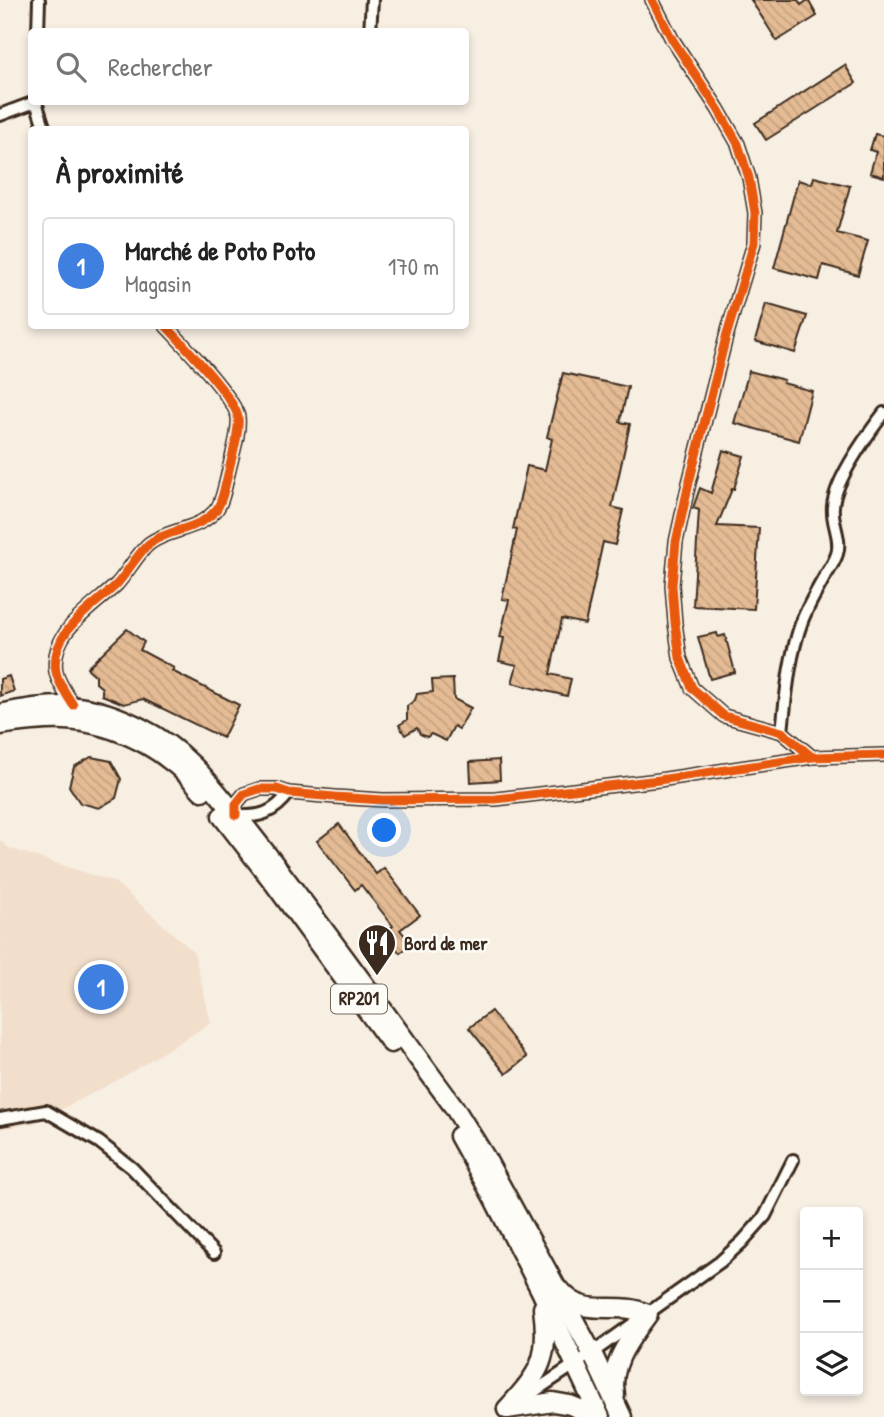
<!DOCTYPE html>
<html lang="fr">
<head>
<meta charset="utf-8">
<style>
  :root { --surface:#fff; --page:#f6f6f6; --text:#222; --muted:#767676; --line:#e0e0e0; --accent:#3b2a1e }
  body { margin:0; font-family:"Patrick Hand",sans-serif; background:var(--page); color:var(--text) }
  .controls { position:absolute; right:21px; bottom:21px; display:grid; overflow:hidden; border-radius:7px; box-shadow:0 4px 10px #0003 }
  .controls button { width:63px; height:63px; display:grid; place-items:center; padding:0; border:0; border-bottom:2px solid var(--line); background:var(--surface); color:var(--text); font:35px sans-serif }
  .you { position:absolute; left:385px; top:831px; width:24px; height:24px; margin:-18px; border:5px solid #fff; border-radius:50%; background:#1a73e8; box-shadow:0 0 0 10px #1a73e833 }
  .badge { display:grid; place-items:center; width:46px; height:46px; border-radius:50%; background:var(--accent); color:#fff; font-size:23px; font-weight:700 }
  .pin { position:absolute; translate:-50% -50%; border:4px solid #fff; box-shadow:0 2px 7px #0006 }
  .list { margin:0; padding:0; list-style:none }
  h2 { display:flex; justify-content:space-between; align-items:center; height:91px; margin:0; padding:0 28px; font-size:30px }
  h2 small { font-size:23px; font-weight:400; color:var(--muted) }
  .list li { display:grid; grid-template-columns:46px 1fr auto; gap:21px; align-items:center; box-sizing:border-box; height:98px; margin:0 14px 14px; padding:0 14px; border:2px solid var(--line); border-radius:7px }
  .list b { display:block; font-size:26px; white-space:nowrap }
  .list p { margin:0; font-size:23px; white-space:nowrap; color:var(--muted) }
  .list em { font-size:23px; font-style:normal; color:var(--muted) }
  .icon { flex:none; width:38px; height:38px; fill:none; stroke:currentColor; stroke-width:2; stroke-linecap:round; stroke-linejoin:round }
  .map { position:relative; flex:none; width:884px; height:1417px; overflow:hidden }
  .search { position:absolute; background:var(--surface); box-shadow:0 4px 10px #0003; left:28px; top:28px; width:441px; height:77px; display:flex; align-items:center; gap:18px; box-sizing:border-box; padding:0 24px; border-radius:7px; color:var(--muted); font-size:26px }
  .panel { position:absolute; background:var(--surface); box-shadow:0 4px 10px #0003; left:28px; top:126px; width:441px; height:203px; border-radius:7px }
  .map>svg:first-child { display:block }
  .built { fill:#f2dfcb }
  .building { fill:url(#building-back-hatch); stroke:#3b2a1e; stroke-width:2 }
  .lines { fill:none; stroke-linecap:round; stroke-linejoin:round }
  .street-casing { stroke:#3b2a1e; stroke-width:16 }
  .primary-casing { stroke:#3b2a1e; stroke-width:23 }
  .street { stroke:#fdfcf7; stroke-width:10 }
  .primary { stroke:#fdfcf7; stroke-width:18 }
  .cycleway-casing { stroke:#fdfcf7; stroke-width:13 }
  .cycleway { stroke:#e8590c; stroke-width:9 }
  .labels { text-anchor:middle; stroke-width:5; stroke-linejoin:round; paint-order:stroke }
  .shield { fill:#fdfcf7; stroke:#75695f; stroke-width:2 }
  .shield-label { font-size:18px; font-weight:bold; fill:#3b2a1e }
  .poi-label { font-size:19px; font-weight:bold; fill:#3b2a1e; stroke:#fdfcf7; text-anchor:start }
</style>
</head>
<body>
<div class="map">
<svg width="884" height="1417" viewBox="0 0 884 1417">
  <defs>
    <pattern id="building-back-hatch" width="6" height="6" patternUnits="userSpaceOnUse" patternTransform="scale(1.75)"><rect width="6" height="6" fill="#e4bb94"/><path d="M-1 5l2 2M0 0l6 6M5-1l2 2" fill="none" stroke="#c4a17f"/></pattern>
  </defs>
  <rect width="100%" height="100%" fill="#f8efe3"/>
  <filter id="ink" filterUnits="userSpaceOnUse"><feTurbulence type="fractalNoise" baseFrequency=".0143" numOctaves="2"/><feDisplacementMap in="SourceGraphic" scale="14" xChannelSelector="R" yChannelSelector="G"/><feConvolveMatrix kernelMatrix="1 2 1 2 8 2 1 2 1" color-interpolation-filters="sRGB"/></filter>
  <g filter="url(#ink)">
    <path class="built" d="M 0,840 L 9,848 L 115,882 L 194,952 L 211,1023 L 118,1080 L 35,1123 L 0,1129 Z"/>
    <g class="building">
      <path d="M 751,0 L 798,0 L 801,5 L 808,0 L 817,16 L 777,41 Z"/>
      <path d="M 845,65 L 856,83 L 766,140 L 755,123 Z"/>
      <path d="M 875,134 L 884,136 L 884,177 L 870,173 L 876,152 L 870,150 Z"/>
      <path d="M 814,177 L 850,186 L 837,233 L 868,241 L 858,275 L 823,265 L 819,280 L 774,268 L 798,180 L 812,184 Z"/>
      <path d="M 766,304 L 807,316 L 795,353 L 755,341 Z"/>
      <path d="M 749,371 L 784,380 L 783,383 L 812,391 L 799,441 L 734,423 Z"/>
      <path d="M 563,373 L 628,387 L 620,422 L 630,424 L 612,507 L 623,510 L 615,545 L 603,542 L 585,624 L 562,619 L 550,674 L 571,679 L 567,696 L 512,683 L 517,665 L 499,661 L 504,638 L 500,637 L 509,600 L 502,599 L 517,530 L 513,529 L 527,466 L 545,470 L 552,439 L 547,437 Z"/>
      <path d="M 723,450 L 744,456 L 734,489 L 732,489 L 717,526 L 759,528 L 754,609 L 693,606 L 699,510 L 693,508 L 700,488 L 711,493 Z"/>
      <path d="M 127,629 L 144,642 L 140,650 L 174,668 L 172,671 L 239,705 L 223,738 L 143,699 L 124,704 L 102,695 L 102,688 L 96,683 L 96,676 L 87,668 Z"/>
      <path d="M 717,633 L 718,637 L 725,635 L 735,672 L 710,679 L 698,637 Z"/>
      <path d="M 9,676 L 14,691 L 0,696 L 0,679 Z"/>
      <path d="M 453,679 L 454,699 L 471,708 L 459,729 L 454,726 L 446,741 L 431,734 L 427,737 L 420,734 L 417,728 L 405,735 L 399,725 L 407,720 L 407,706 L 415,700 L 417,694 L 433,692 L 432,680 Z"/>
      <path d="M 91,757 L 111,761 L 121,779 L 116,798 L 99,808 L 80,803 L 69,786 L 74,767 Z"/>
      <path d="M 499,760 L 500,780 L 471,782 L 470,762 Z"/>
      <path d="M 339,824 L 376,874 L 384,868 L 420,915 L 400,930 L 412,944 L 400,953 L 384,933 L 393,926 L 361,885 L 355,890 L 317,841 Z"/>
      <path d="M 491,1011 L 527,1057 L 506,1074 L 469,1028 Z"/>
    </g>
    <g class="lines">
      <defs>
        <g id="street">
          <path d="M 652,0 L 672,39 L 718,109 L 738,144 L 749,178 L 755,213 L 754,243 L 726,337 L 689,483 L 676,542 L 672,585 L 675,623 L 680,658 L 692,688 L 724,716 L 782,732 L 812,757"/>
          <path d="M 38,32 L 39,0"/>
          <path d="M 370,32 L 372,0"/>
          <path d="M 36,102 L 45,130"/>
          <path d="M 0,115 L 35,102"/>
          <path d="M 73,705 C 67,695 58,683 56,672 C 49,631 93,608 117,584 C 128,572 139,551 150,543 C 171,528 198,531 216,510 C 223,502 226,480 229,470 C 232,455 240,432 238,417 C 234,397 182,343 166,326"/>
          <path d="M 782,732 C 786,695 789,657 802,621 C 808,606 816,592 824,578 C 829,570 834,563 837,554 C 842,538 831,523 833,506 C 835,480 868,434 884,413"/>
          <path d="M 289,793 C 275,812 259,819 236,815 L 236,804 L 244,794 L 259,789 L 277,789 L 289,793 L 335,797 L 383,800 L 496,799 L 659,780 L 812,757 L 884,755"/>
          <path d="M 0,1119 L 46,1111 L 99,1142 L 132,1168 L 214,1253"/>
          <path d="M 523,1399 L 592,1353 L 720,1262 L 742,1242 L 765,1216 L 793,1160"/>
        </g>
        <g id="primary">
          <path d="M 0,714 C 57,702 90,701 143,729 C 183,749 208,781 235,814 C 259,843 281,873 303,902 C 354,970 404,1039 454,1107 L 485,1157 L 592,1353 L 622,1417"/>
          <path d="M 0,725 C 21,722 44,719 65,720 C 118,723 169,751 202,791"/>
          <path d="M 222,816 L 274,883 L 391,1043"/>
          <path d="M 459,1136 L 494,1199 L 541,1291 L 600,1417"/>
          <path d="M 562,1292 C 582,1315 605,1305 631,1309 C 637,1310 642,1312 648,1314 C 631,1338 609,1363 615,1395"/>
          <path d="M 507,1409 C 540,1372 550,1360 543,1308"/>
          <path d="M 507,1409 L 553,1402 L 570,1405 L 599,1417"/>
        </g>
      </defs>
      <use href="#street" class="street-casing"/>
      <use href="#primary" class="primary-casing"/>
      <use href="#street" class="street"/>
      <use href="#primary" class="primary"/>
      <defs>
        <g id="cycleway">
          <path d="M 652,0 L 672,39 L 718,109 L 738,144 L 749,178 L 755,213 L 754,243 L 726,337 L 689,483 L 676,542 L 672,585 L 675,623 L 680,658 L 692,688 L 724,716 L 782,732 L 812,757"/>
          <path d="M 73,705 C 67,695 58,683 56,672 C 49,631 93,608 117,584 C 128,572 139,551 150,543 C 171,528 198,531 216,510 C 223,502 226,480 229,470 C 232,455 240,432 238,417 C 234,397 182,343 166,326"/>
          <path d="M 236,815 L 236,804 L 244,794 L 259,789 L 277,789 L 289,793 L 335,797 L 383,800 L 496,799 L 659,780 L 812,757 L 884,755"/>
        </g>
      </defs>
      <use href="#cycleway" class="cycleway-casing"/>
      <use href="#cycleway" class="cycleway"/>
    </g>
  </g>
  <defs>
    <symbol id="restaurant-pin" viewBox="-11 -11 22 30"><path d="M0 17L-7.5 6A9.5 9.5 0 1 1 7.5 6Z" fill="#3b2a1e" stroke="#fdfcf7"/><path d="M-5-6h1v4h1v-4h1v4h1v-4h1v5L-1.5 .5V6h-2V.5L-5-1ZM5-6V6H3V1.5H1.5Q1.5-4 5-6Z" fill="#fff"/></symbol>
  </defs>
  <g fill-rule="evenodd">
    <use href="#restaurant-pin" x="355" y="921" width="44" height="60"/>
  </g>
  <g class="labels">
    <rect class="shield" x="331" y="984.5" width="56" height="29" rx="5"/>
    <g class="shield-label">
      <text x="359" y="1005">RP201</text>
    </g>
    <g class="poi-label">
      <text x="404" y="950">Bord de mer</text>
    </g>
  </g>
</svg>
<div class="controls">
<button>+</button>
<button>−</button>
<button><svg class="icon" aria-label="layers" viewBox="0 0 24 24"><path d="M12 4l9 5-9 5-9-5zM3 14l9 5 9-5"/></svg></button>
</div>
<div class="you"></div>
<div class="pin badge" style="left:101px;top:987px;background:#3f7fe0">1</div>
<div class="search"><svg class="icon" aria-label="search" viewBox="0 0 24 24"><circle cx="10" cy="10" r="6"/><path d="M15 15l6 6"/></svg>Rechercher</div>
<section class="panel">
<h2>À proximité<small></small></h2>
<ul class="list">
<li><span class="badge" style="background:#3f7fe0">1</span><div><b>Marché de Poto Poto</b><p>Magasin</p></div><em>170 m</em></li>
</ul>
</section>
</div>
</body>
</html>
